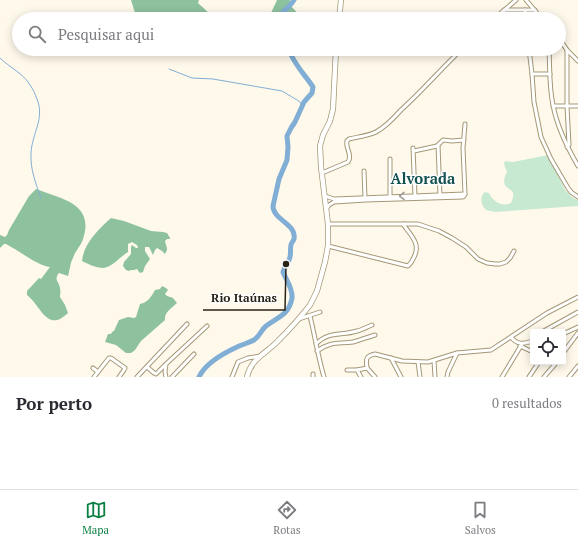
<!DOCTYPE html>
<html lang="pt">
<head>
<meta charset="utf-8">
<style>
  :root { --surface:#fff; --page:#f7f7f7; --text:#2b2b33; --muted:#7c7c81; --line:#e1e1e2; --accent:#0b8043 }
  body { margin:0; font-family:"PT Serif",serif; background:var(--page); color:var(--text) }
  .controls { position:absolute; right:12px; bottom:12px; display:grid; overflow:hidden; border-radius:4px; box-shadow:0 2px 10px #0003 }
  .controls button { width:36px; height:36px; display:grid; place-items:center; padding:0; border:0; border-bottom:1px solid var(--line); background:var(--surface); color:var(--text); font:20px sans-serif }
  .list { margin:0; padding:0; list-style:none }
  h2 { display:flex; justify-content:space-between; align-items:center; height:52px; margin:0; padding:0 16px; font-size:17px }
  h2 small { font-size:13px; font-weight:400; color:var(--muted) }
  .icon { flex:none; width:22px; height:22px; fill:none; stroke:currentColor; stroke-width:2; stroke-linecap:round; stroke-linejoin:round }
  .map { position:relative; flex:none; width:578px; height:377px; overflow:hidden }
  .search { position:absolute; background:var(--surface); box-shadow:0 2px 10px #0003; left:12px; right:12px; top:12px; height:44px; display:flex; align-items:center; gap:10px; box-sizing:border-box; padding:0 14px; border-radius:22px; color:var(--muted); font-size:15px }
  .sheet { height:112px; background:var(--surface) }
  nav { display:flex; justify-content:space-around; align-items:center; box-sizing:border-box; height:56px; border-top:1px solid var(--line); background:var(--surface); font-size:11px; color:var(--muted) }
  nav a { display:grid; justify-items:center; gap:2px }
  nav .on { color:var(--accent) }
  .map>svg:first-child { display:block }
  .green { fill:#c8e9d1 }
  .forest { fill:#8ec19e }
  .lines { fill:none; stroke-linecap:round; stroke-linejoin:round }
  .stream { stroke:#81aed4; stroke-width:1 }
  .river { stroke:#81aed4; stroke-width:5 }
  .minor-casing { stroke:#a59877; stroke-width:5 }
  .secondary-casing { stroke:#a59877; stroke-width:6 }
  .minor { stroke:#fff; stroke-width:3 }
  .secondary { stroke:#fff; stroke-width:4.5 }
  .oneway { stroke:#9e9c96 }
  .labels { text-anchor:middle; stroke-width:3; stroke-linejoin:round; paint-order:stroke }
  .district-label { font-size:15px; font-weight:bold; fill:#125050; stroke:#fff }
  .leader { fill:none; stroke:#282316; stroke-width:1.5 }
  .callout-dot { fill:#282316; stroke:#fff; stroke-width:1.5 }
  .callout-label { font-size:12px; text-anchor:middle; font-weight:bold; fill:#282316; stroke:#fff; stroke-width:3; stroke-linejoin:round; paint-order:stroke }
</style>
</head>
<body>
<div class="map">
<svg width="578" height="377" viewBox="0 0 578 377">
  <rect width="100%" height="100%" fill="#fff9ec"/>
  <path class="green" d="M 548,155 L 565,190 L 573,198 L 578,200 L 578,206 L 495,212 L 486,210 C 481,205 479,197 485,192 L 489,193 C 493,202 502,207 511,203 C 512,200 514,196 513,193 C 512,190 510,190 508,188 C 502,184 504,178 507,172 L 504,164 L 505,161 L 513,162 Z"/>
  <g class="forest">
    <path d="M 131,0 L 199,0 L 198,3 L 210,14 L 211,17 L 210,19 L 137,19 Z"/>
    <path d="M 277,0 L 290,0 L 291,6 L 303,19 L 272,19 L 271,13 Z"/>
    <path d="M 36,189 C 61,199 95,203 83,239 C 81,246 75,251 73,258 C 70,263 70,270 68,276 L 59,273 C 53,280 60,282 60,289 C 61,292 60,294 60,297 L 65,305 L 68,313 C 47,333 42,307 27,295 L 27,291 L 39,278 L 41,279 L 50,267 C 38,266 18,250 6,244 L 4,244 L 0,248 L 0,235 L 5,237 L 7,235 L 9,230 L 29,196 Z"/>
    <path d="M 111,218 L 124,221 L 151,231 L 163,232 L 167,233 L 170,238 L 170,239 L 167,239 L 165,241 C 166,247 169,248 165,254 L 162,251 L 157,248 L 155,250 L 153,255 L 149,247 L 145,247 L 145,251 L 150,259 L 145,266 L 143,272 L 140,273 L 137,269 L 134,270 L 131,270 L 129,271 L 126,270 L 123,266 L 124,262 L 131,254 L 131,247 L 132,245 L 136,248 L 138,248 L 137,245 L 132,242 L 128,244 L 128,252 C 121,256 111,268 103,268 C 96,268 88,264 82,261 C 84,243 98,230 111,218 Z"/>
    <path d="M 162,286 L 166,288 L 168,290 L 165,294 L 167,296 L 173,298 L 177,303 C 172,308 164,312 165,320 L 141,341 L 135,350 L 131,353 L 126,353 L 116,345 L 105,342 L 108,334 L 111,334 L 112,332 L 114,331 L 119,320 L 128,317 L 134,318 L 136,317 L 140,304 C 147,303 152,296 155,290 L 160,289 Z"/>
  </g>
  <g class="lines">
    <g class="stream">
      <path d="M 0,58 C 10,68 23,73 30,85 C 33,89 35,94 37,99 C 45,119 32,133 31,153 C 30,169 36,184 41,198"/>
      <path d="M 169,69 L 192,78 L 213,79 L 282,91 L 297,100 L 300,102 L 302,106"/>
    </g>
    <g class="river">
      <path d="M 281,19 C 281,9 290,8 294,0"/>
      <path d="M 199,377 C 205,364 224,353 237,347 C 243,344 249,343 254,340 C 260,336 261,330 266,326 C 278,317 289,315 292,298 C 293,288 286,280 283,272 C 285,266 289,262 290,257 C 291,253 290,249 291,245 C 291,243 294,240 294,239 C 297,224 273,220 273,206 L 279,179 L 287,160 L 288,147 L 287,136 L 291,128 L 295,122 L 304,102 L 312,93 L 313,87 C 306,76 292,62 289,49"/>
    </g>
    <defs>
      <g id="minor">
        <path d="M 526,0 L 542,19"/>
        <path d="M 504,10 L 535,10"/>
        <path d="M 525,10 L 526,19"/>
        <path d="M 494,19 L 516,0"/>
        <path d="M 559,38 L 567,50 L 578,61"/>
        <path d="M 529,49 L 532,74 L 534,102 L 541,137 L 551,159 L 568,188 L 571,192 L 578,197"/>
        <path d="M 549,49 C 550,68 549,87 553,105 C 557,127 567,147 578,166"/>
        <path d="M 532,74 L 550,74"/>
        <path d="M 553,106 L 578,106"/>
        <path d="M 465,124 L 463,148 L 465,194"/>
        <path d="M 438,145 L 440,196"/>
        <path d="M 567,147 L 569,145 L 567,106 L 567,50"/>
        <path d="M 413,148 L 415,196"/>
        <path d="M 414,151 L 437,146 L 443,140 L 452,141 L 464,140"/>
        <path d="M 390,159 L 390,197"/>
        <path d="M 364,171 L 365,198"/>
        <path d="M 322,173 L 348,162 C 353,155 345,148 347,141 L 349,139 C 357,137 368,136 376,132 C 385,127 394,118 401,110 C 422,91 441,69 462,49"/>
        <path d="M 325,196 L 334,199 L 465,194 L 464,196 L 463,197 L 366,200 L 334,202 L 329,205 L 326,209"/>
        <path d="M 328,224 L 418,224 L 439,231 L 452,238 L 466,247 L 478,259 L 487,263 L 495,264 L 500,264 L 506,262 L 510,258 L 514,251"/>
        <path d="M 328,246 L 408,266 C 410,264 412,262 413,259 C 422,244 411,236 403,224"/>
        <path d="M 310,316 C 315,336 318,357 324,377"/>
        <path d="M 299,319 L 320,312"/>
        <path d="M 542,332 L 578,312"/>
        <path d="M 563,334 L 578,327"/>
        <path d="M 511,337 C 517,345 524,344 533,341"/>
        <path d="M 316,344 C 328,331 341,336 357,331 C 362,330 367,327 372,325"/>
        <path d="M 520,346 L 533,352"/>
        <path d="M 317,351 C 331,341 338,344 353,342 C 361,340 368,337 375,335"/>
        <path d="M 563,353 L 578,333"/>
        <path d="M 391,358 L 401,377"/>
        <path d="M 434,361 L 435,377"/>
        <path d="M 418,362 L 420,377"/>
        <path d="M 147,367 L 154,373 L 156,374 L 165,365"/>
        <path d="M 93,368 L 98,372"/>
        <path d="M 367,368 C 366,360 365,356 375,354 L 402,361 L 428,362 L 457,353 L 491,350 L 547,313 L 578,297"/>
        <path d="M 367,368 L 375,377"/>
        <path d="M 347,370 L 357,370 L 367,368"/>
        <path d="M 357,370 L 361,377"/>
        <path d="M 313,374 L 313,377"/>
        <path d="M 94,377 L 109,358 L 111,358 L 125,368 L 124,370 L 119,377"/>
        <path d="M 137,377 L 187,324"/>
        <path d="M 166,377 L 165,372 L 166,364 L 207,326"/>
        <path d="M 172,377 L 194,354"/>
        <path d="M 232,377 L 238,362 L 248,358 L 260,356"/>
        <path d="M 447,377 L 448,372 L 457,353"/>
        <path d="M 502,377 L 522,344"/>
        <path d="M 529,377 L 539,362"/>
        <path d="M 544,377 L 557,362"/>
        <path d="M 569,377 L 578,366"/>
      </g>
      <g id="secondary">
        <path d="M 339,19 L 341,0"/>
        <path d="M 247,377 C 251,359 265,354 277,342 C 288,331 300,318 310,305 L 317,291 L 325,262 L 328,246 L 328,224 L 321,167 L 320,146 L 323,135 L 330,121 L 333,109 L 336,49"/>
      </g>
    </defs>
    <use href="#minor" class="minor-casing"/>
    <use href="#secondary" class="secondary-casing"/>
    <use href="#minor" class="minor"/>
    <use href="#secondary" class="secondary"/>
  </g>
  <defs><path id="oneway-chevron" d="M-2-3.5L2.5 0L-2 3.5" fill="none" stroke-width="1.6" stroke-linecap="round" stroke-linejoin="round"/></defs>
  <use class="oneway" href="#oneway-chevron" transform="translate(402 196) rotate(179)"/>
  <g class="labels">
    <g class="district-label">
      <text x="423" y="184">Alvorada</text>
    </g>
  </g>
  <path class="leader" d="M286 264L285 310H203"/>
  <circle class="callout-dot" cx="286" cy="264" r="4"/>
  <g class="callout-label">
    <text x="244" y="302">Rio Itaúnas</text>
  </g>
</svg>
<div class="controls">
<button><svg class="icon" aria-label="locate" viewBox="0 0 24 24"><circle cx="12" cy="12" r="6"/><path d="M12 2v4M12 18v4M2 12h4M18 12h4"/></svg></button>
</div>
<div class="search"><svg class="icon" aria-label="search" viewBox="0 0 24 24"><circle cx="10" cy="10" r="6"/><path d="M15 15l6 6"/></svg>Pesquisar aqui</div>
</div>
<section class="sheet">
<h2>Por perto<small>0 resultados</small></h2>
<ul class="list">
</ul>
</section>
<nav>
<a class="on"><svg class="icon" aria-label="map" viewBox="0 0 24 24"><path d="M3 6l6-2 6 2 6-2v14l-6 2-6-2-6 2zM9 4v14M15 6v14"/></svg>Mapa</a>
<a><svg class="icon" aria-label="directions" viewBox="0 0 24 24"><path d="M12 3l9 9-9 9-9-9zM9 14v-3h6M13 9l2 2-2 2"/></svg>Rotas</a>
<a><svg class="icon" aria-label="saved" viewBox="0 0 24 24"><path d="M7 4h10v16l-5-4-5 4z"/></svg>Salvos</a>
</nav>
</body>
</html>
